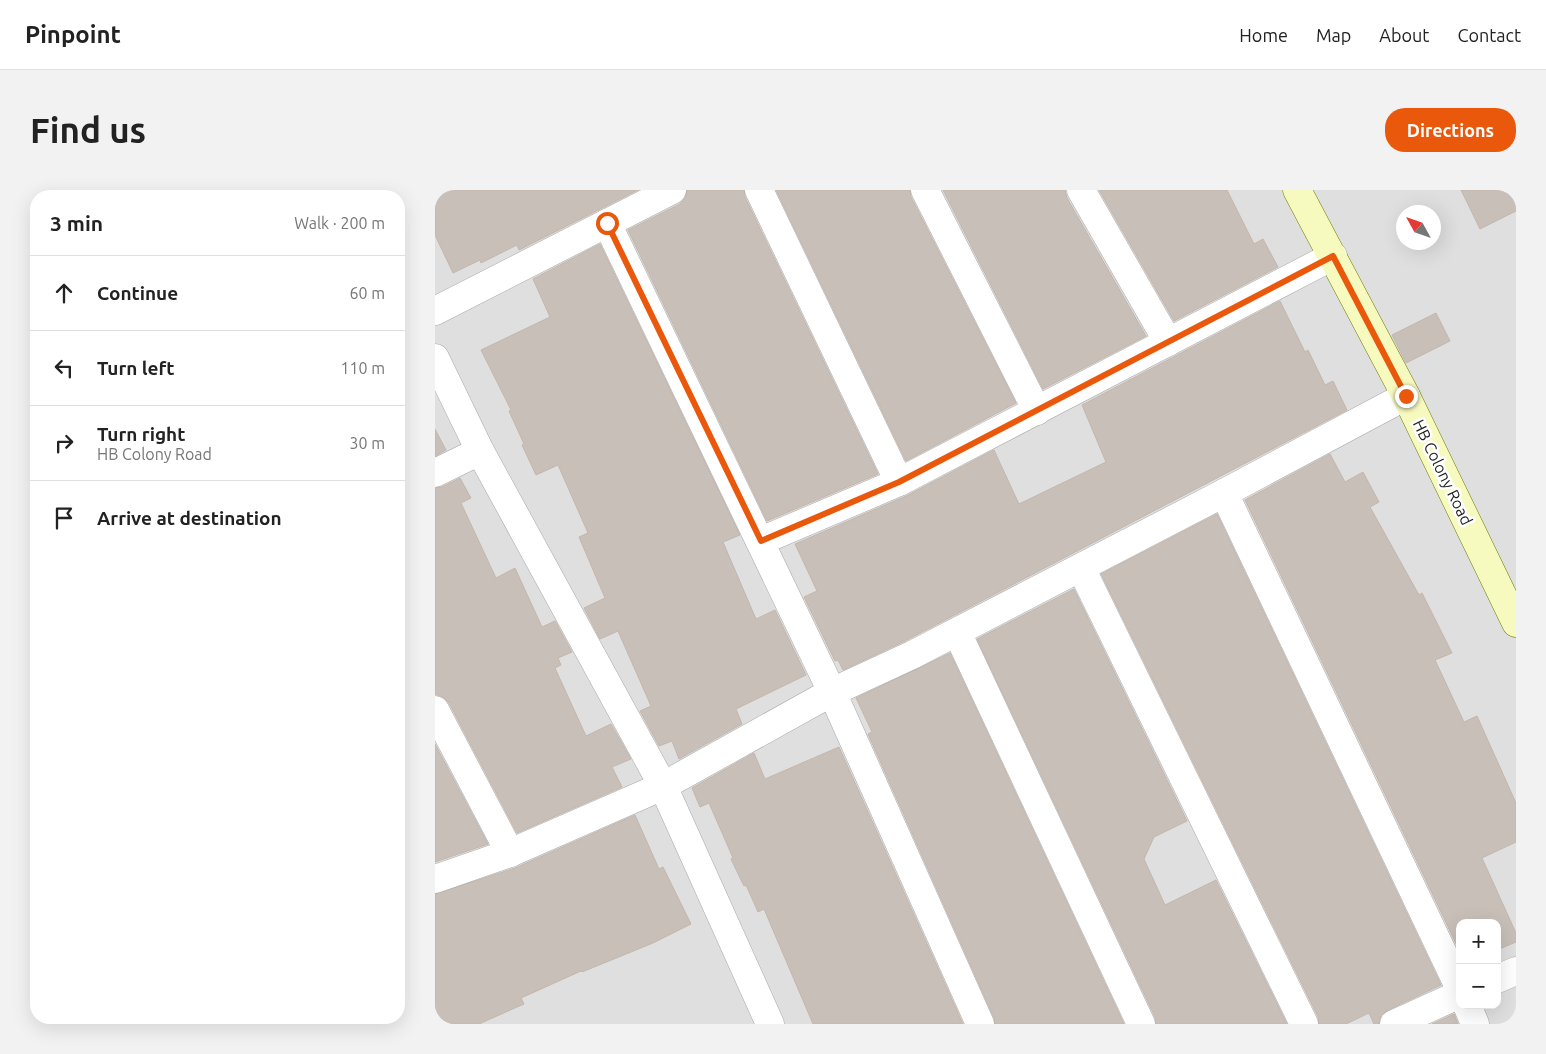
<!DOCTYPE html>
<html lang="en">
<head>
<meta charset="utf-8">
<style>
  :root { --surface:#fff; --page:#f2f2f2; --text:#222; --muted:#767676; --line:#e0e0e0; --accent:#ea580c }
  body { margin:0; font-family:Ubuntu,sans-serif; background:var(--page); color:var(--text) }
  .controls { position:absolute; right:15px; bottom:15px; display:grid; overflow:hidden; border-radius:10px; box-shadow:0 5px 20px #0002 }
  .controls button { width:45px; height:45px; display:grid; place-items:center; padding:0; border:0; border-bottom:1px solid var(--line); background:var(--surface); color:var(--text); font:25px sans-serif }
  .compass { position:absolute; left:961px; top:15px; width:45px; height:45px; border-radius:50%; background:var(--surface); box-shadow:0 5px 20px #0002; rotate:310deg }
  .stop { position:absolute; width:15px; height:15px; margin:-11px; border:4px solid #ea580c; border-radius:50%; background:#fff }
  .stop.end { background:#ea580c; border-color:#fff; box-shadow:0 1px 5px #0008 }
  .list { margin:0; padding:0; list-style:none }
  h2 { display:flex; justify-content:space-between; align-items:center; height:65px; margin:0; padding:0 20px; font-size:21px }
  h2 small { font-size:16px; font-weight:400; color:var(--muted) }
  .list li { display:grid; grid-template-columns:32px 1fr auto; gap:15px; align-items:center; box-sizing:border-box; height:75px; padding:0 20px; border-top:1px solid var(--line) }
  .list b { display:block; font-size:19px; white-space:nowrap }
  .list p { margin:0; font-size:16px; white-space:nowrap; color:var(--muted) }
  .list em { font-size:16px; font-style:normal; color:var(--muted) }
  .icon { flex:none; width:28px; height:28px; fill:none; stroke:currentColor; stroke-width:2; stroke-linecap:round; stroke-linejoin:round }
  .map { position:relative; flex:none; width:1081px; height:834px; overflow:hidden; border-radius:20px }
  header { display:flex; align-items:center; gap:30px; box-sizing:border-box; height:70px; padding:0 25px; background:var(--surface); border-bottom:1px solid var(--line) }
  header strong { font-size:24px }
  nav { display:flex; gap:28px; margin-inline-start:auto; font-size:18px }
  .intro { display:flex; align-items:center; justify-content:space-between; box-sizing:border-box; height:120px; padding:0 30px }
  h1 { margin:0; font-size:35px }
  .button { padding:12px 22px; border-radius:20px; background:var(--accent); color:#fff; font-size:18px; font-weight:700 }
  main { display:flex; gap:30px; padding:0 30px }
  aside { flex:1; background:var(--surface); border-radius:20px; box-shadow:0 5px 20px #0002 }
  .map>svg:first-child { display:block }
  .residential { fill:#e0dfdf; fill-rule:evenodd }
  .building { fill:#c7bfb8; stroke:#c4b6ab }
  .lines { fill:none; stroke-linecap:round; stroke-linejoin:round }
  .street-casing { stroke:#a9a9a9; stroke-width:29 }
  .secondary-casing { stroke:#707d05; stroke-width:29 }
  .street { stroke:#fff; stroke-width:28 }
  .secondary { stroke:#f7fabf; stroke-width:28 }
  .route { stroke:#ea580c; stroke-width:6 }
  .labels { text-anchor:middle; stroke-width:5; stroke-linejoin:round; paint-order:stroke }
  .street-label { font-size:16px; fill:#222; stroke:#fff }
</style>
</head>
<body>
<header>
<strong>Pinpoint</strong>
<nav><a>Home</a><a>Map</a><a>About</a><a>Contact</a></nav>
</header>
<div class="intro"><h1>Find us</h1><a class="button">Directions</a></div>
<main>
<aside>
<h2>3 min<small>Walk · 200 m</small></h2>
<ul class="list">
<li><svg class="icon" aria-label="ahead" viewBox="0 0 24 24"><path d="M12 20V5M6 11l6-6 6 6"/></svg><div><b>Continue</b></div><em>60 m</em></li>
<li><svg class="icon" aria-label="left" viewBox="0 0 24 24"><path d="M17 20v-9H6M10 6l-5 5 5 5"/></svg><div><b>Turn left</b></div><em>110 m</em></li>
<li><svg class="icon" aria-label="right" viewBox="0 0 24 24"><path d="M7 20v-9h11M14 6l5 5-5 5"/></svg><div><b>Turn right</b><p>HB Colony Road</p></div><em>30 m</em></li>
<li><svg class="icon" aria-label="arrive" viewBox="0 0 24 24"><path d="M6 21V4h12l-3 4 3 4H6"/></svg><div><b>Arrive at destination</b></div></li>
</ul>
</aside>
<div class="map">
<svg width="1081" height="834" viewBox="0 0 1081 834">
  <rect width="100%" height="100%" fill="#f2efe9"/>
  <path class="residential" d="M 0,0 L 1081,0 L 1081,834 L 0,834 ZM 968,22 L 998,22 L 998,52 L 968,52 ZM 1025,733 L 1062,733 L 1062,815 L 1025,815 Z"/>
  <g class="building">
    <path d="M 0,0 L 203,0 L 84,60 L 82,55 L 46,73 L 45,70 L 18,83 L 0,45 Z"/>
    <path d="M 252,0 L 309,0 L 310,7 L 443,284 L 332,331 L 193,40 L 245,14 L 250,8 Z"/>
    <path d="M 341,0 L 475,0 L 476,7 L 581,213 L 471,271 Z"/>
    <path d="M 508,0 L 630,0 L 632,8 L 711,146 L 608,199 Z"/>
    <path d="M 664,0 L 792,0 L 819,54 L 828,49 L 843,77 L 739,131 Z"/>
    <path d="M 1026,0 L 1081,0 L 1081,21 L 1045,39 Z"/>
    <path d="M 165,54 L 305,345 L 288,352 L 321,429 L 340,420 L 371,485 L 301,519 L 307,534 L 244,569 L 237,551 L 224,556 L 205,521 L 216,516 L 183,441 L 165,449 L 149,418 L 170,408 L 144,347 L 153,343 L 123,275 L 101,285 L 87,255 L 89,254 L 74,221 L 76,220 L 46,160 L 115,127 L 98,89 Z"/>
    <path d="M 845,111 L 870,162 L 873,160 L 890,195 L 898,191 L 912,220 L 470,451 L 408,480 L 403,470 L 400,471 L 369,407 L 382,401 L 360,354 L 471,306 L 559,260 L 584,314 L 671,272 L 647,215 Z"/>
    <path d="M 1001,123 L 1015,151 L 971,173 L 957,145 Z"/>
    <path d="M 0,239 L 11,260 L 0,266 Z"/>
    <path d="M 895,264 L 910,292 L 928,282 L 944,312 L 935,317 L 984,405 L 987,403 L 1017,463 L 1000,470 L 1029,532 L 1042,526 L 1081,613 L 1081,652 L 1047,668 L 1081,743 L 1081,752 L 1062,760 L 1062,733 L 1025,733 L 1025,762 L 810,310 Z"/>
    <path d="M 25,288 L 36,308 L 26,313 L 61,388 L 80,378 L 107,437 L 120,431 L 137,462 L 123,468 L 126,475 L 120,478 L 151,546 L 176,534 L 196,569 L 177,577 L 187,597 L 82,643 L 14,513 L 8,507 L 0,504 L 0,298 L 7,297 Z"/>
    <path d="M 782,324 L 1006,795 L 953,820 L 946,825 L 944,834 L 939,834 L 934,823 L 911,834 L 884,834 L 883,827 L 666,384 Z"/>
    <path d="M 639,399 L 752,631 L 719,647 L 709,669 L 730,715 L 781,690 L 852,834 L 721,834 L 720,827 L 542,449 Z"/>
    <path d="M 515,463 L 689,834 L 560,834 L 559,828 L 433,544 L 437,542 L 421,508 Z"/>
    <path d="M 0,554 L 53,654 L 0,672 Z"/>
    <path d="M 404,557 L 528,834 L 378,834 L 329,719 L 323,722 L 311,695 L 309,696 L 296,669 L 298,668 L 274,613 L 265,617 L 257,598 L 319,563 L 330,589 Z"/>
    <path d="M 200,625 L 224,679 L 228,677 L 256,734 L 218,753 L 147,782 L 146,781 L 86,808 L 89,814 L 44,834 L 0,834 L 0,704 L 80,678 Z"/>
    <path d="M 1019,824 L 1023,834 L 997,834 Z"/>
  </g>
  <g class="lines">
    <defs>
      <g id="street">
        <path d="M 324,0 L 464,292"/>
        <path d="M 490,0 L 602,221"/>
        <path d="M 646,0 L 733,152"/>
        <path d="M 172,33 L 397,502 L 545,834"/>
        <path d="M 0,121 L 237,0"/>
        <path d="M 0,168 L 45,261 L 228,596 L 335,834"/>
        <path d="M 0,283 L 45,261"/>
        <path d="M 789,303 L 1025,799"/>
        <path d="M 326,351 L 464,292 L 898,66"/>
        <path d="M 646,378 L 869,834"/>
        <path d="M 522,442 L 706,834"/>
        <path d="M 0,520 L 75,663"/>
        <path d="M 0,689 L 75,663 L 228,596 L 397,502 L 477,465 L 789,303 L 971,206"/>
        <path d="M 1062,789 L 1081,781"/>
        <path d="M 1032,815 L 1040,834"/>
        <path d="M 959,834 L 1025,804"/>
      </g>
      <path id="secondary" d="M 862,0 L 971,206 L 1081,433"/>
    </defs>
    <use href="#street" class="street-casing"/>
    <use href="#secondary" class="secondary-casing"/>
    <use href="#street" class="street"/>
    <use href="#secondary" class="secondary"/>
  </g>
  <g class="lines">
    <path class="route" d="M 172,33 L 326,351 L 464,292 L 898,66 L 971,206"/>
  </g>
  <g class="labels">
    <g class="street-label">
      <text transform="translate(1008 282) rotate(64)" y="6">HB Colony Road</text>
    </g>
  </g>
</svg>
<div class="controls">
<button>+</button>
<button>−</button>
</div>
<svg class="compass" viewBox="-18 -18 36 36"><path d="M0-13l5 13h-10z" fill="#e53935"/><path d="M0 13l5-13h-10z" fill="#767676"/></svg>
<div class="stop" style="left:172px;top:33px"></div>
<div class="stop end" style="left:971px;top:206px"></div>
</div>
</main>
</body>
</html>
